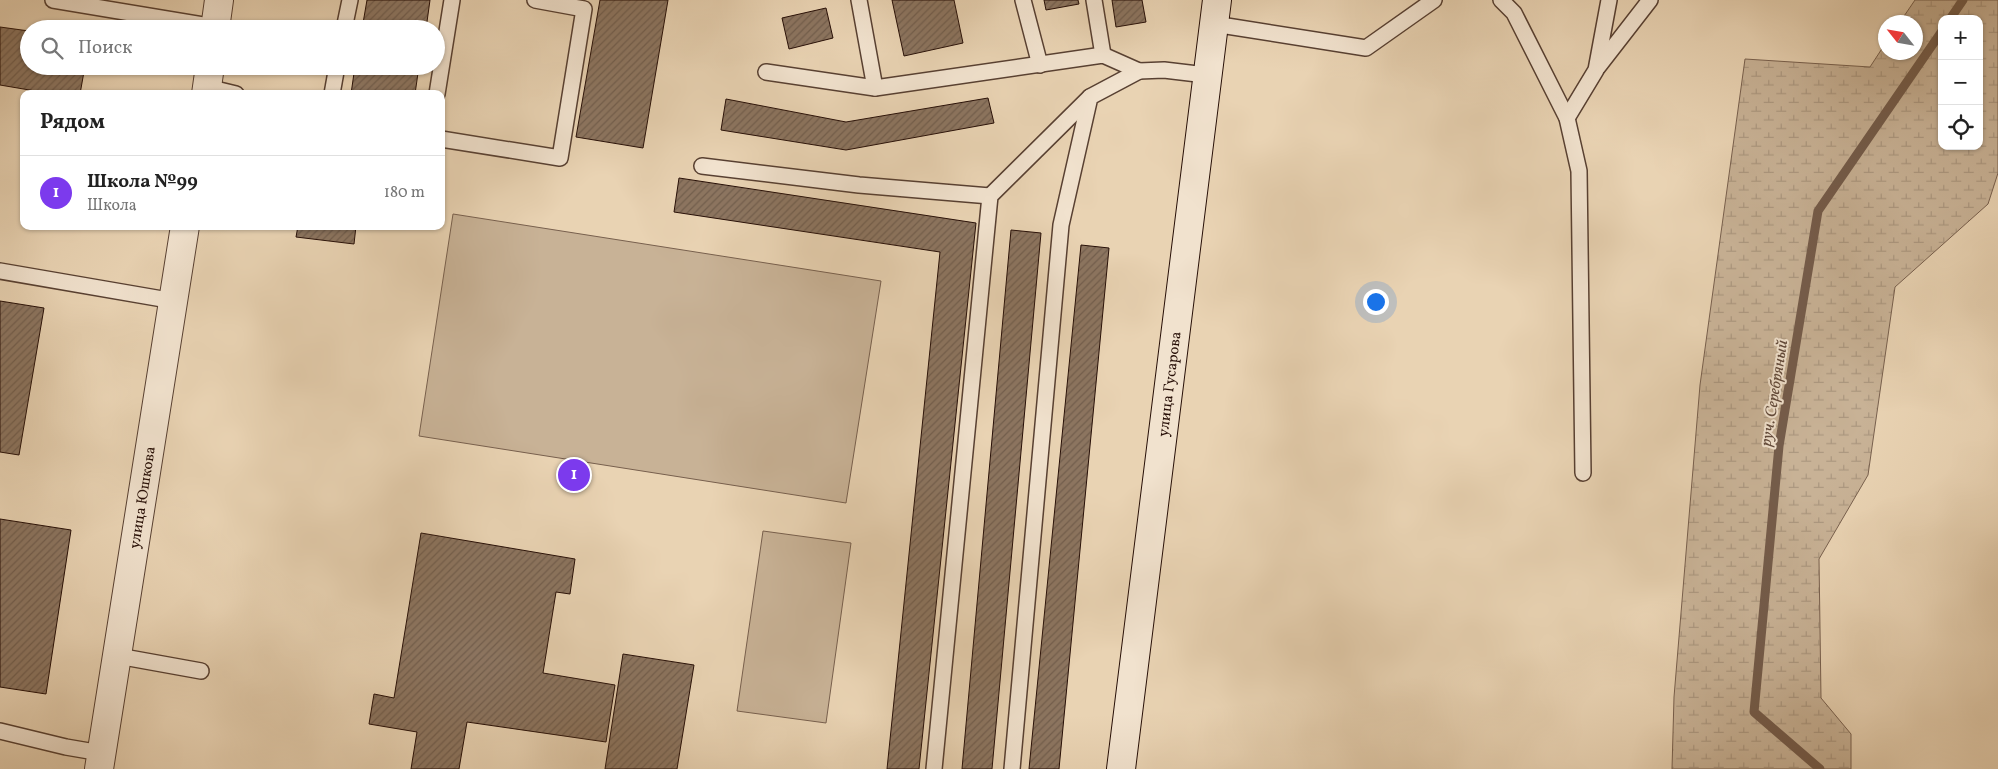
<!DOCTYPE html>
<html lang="ru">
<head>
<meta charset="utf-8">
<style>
  :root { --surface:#fff; --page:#f2f2f2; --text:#222; --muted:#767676; --line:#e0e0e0; --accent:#7c3aed }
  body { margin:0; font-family:Vollkorn,serif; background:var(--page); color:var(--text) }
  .controls { position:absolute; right:15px; top:15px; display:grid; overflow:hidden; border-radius:10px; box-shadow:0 1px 4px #0004 }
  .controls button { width:45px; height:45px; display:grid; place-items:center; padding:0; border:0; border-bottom:1px solid var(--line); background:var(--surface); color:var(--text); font:25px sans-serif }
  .compass { position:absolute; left:1878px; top:15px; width:45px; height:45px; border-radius:50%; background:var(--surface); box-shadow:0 1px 4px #0004; rotate:301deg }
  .you { position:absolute; left:1375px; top:301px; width:18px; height:18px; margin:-12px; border:4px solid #fff; border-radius:50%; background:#1a73e8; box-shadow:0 0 0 8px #1a73e833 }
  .badge { display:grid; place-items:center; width:32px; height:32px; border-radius:50%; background:var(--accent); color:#fff; font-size:16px; font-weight:700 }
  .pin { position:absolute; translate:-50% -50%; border:2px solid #fff; box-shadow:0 1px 5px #0006 }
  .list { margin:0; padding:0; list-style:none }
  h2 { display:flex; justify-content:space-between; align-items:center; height:65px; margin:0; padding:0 20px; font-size:21px }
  h2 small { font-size:16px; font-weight:400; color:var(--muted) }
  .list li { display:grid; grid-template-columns:32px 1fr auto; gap:15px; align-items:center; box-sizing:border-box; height:75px; padding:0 20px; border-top:1px solid var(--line) }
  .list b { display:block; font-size:19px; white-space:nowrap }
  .list p { margin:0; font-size:16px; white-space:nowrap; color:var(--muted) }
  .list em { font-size:16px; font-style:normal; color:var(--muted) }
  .icon { flex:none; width:28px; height:28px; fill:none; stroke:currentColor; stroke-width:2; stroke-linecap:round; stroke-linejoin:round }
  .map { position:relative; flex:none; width:1998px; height:769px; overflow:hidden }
  .search { position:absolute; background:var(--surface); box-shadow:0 1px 4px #0004; left:20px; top:20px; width:425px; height:55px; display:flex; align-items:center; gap:12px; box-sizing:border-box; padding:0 18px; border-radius:28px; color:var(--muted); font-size:19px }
  .panel { position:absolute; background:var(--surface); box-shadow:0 1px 4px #0004; left:20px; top:90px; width:425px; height:140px; border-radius:10px }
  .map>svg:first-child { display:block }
  .green { fill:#c8b296; stroke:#78604e }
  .wetland { fill:url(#wetland-marsh); stroke:#78604e; fill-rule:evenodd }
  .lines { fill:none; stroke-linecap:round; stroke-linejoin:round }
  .stream { stroke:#745c4b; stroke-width:9 }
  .building { fill:url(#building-hatch); stroke:#270f07 }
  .lane-casing { stroke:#584032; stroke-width:18 }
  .street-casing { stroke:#584032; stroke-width:30 }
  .secondary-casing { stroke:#270f07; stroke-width:30 }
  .lane { stroke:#f1e2ce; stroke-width:15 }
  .street { stroke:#f1e2ce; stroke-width:28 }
  .secondary { stroke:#f1e2ce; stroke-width:28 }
  .labels { text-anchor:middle; stroke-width:4; stroke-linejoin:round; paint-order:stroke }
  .street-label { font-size:15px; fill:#270f07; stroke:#f1e2ce }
  .water-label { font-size:16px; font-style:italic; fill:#61493a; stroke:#f1e2ce }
</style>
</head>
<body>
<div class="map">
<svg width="1998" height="769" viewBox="0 0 1998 769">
  <defs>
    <pattern id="wetland-marsh" width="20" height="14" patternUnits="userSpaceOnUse" patternTransform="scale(1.25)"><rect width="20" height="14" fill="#c8b296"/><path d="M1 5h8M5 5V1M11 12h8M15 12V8" fill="none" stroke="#ac9880"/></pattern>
    <pattern id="building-hatch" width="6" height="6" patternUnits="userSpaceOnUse" patternTransform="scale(1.25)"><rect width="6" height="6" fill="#8c7560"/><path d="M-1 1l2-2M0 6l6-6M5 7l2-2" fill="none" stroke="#725e4d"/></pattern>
  </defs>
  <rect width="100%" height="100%" fill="#e9d3b3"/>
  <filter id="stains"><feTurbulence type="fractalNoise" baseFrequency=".004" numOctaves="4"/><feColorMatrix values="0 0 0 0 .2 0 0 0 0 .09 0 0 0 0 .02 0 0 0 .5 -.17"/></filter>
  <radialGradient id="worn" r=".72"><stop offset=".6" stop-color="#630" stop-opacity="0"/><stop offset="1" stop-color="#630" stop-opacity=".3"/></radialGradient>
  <g class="green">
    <path d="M 453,214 L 881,281 L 846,503 L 419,436 Z"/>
    <path d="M 763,531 L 851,543 L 826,723 L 737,711 Z"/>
  </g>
  <path class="wetland" d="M 1915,0 L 1998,0 L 1998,173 L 1988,204 L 1895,287 L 1868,475 L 1819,559 L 1821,698 L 1851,734 L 1851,769 L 1672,769 L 1674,697 L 1700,385 L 1745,59 L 1870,67 L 1885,44 L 1886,52 L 1916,52 L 1916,22 L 1900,22 ZM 1942,19 L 1979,19 L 1979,146 L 1942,146 Z"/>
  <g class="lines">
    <g class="stream">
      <path d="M 1950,19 L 1963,0"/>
      <path d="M 1820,769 L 1754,712 L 1779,446 L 1818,211 L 1942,31"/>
    </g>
  </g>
  <g class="building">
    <path d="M 367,0 L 430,0 L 426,29 L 362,29 Z"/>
    <path d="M 600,0 L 668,0 L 643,148 L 576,137 Z"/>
    <path d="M 892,0 L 954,0 L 963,43 L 904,56 Z"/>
    <path d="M 1044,0 L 1078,0 L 1079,4 L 1046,10 Z"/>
    <path d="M 1112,0 L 1142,0 L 1146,22 L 1116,27 Z"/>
    <path d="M 826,8 L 833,38 L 789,49 L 782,18 Z"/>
    <path d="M 0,27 L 29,31 L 29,66 L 85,66 L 80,94 L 53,94 L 0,85 Z"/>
    <path d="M 355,66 L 419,66 L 415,94 L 351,94 Z"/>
    <path d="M 988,98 L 994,123 L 846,150 L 721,130 L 726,99 L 846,122 Z"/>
    <path d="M 679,178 L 976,223 L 919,769 L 887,769 L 940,252 L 674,212 Z"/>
    <path d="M 298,226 L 356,226 L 354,244 L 296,237 Z"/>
    <path d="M 1011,230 L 1041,233 L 992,769 L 962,769 Z"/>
    <path d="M 1081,245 L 1109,248 L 1059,769 L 1029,769 Z"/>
    <path d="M 0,301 L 44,308 L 19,455 L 0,452 Z"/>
    <path d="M 0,519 L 71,530 L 46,694 L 0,687 Z"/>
    <path d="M 421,533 L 575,559 L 570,594 L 556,592 L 543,673 L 615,685 L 606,742 L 467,722 L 459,769 L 411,769 L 417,732 L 369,724 L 374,694 L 394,698 Z"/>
    <path d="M 623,654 L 694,665 L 677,769 L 605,769 Z"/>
  </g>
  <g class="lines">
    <defs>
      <g id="lane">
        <path d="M 53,0 L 215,27"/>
        <path d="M 859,0 L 875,88 L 1103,55 L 1139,71 L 1164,70 L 1206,75"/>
        <path d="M 1023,0 L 1040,65"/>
        <path d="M 1094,0 L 1103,55"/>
        <path d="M 1501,0 L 1514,13 L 1567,118 L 1579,171 L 1583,473"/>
        <path d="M 1214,24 L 1366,48 L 1434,0"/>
        <path d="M 344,29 L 350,0"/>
        <path d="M 1598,67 L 1650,0"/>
        <path d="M 766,72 L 875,88"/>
        <path d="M 207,87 L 236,94"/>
        <path d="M 332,94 L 337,66"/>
        <path d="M 437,94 L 452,0"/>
        <path d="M 1567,118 L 1596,70 L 1609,0"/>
        <path d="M 441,139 L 560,158 L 584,9 L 535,0"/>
        <path d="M 702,166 L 859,185 L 990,196"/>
        <path d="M 0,271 L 174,301"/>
        <path d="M 118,656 L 201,671"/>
        <path d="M 0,731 L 66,747 L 101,753"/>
        <path d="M 934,769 L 990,196 L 1090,97"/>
        <path d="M 1012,769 L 1061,225 L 1090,97 L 1139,71"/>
      </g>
      <g id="street">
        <path d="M 215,29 L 219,0"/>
        <path d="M 206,94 L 210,66"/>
        <path id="s1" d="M 99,769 L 185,226"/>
      </g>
      <g id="secondary">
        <path id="s2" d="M 1121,769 L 1217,0"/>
      </g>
    </defs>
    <use href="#lane" class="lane-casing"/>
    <use href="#street" class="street-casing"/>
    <use href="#secondary" class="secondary-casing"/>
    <use href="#lane" class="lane"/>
    <use href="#street" class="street"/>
    <use href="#secondary" class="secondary"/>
  </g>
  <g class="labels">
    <g class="street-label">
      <text dy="5" stroke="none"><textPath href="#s2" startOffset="388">улица Гусарова</textPath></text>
      <text dy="5" stroke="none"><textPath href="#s1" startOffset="275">улица Юшкова</textPath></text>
    </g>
    <g class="water-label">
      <text transform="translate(1773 393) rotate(-81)" y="6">руч. Серебряный</text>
    </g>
  </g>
  <rect width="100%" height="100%" filter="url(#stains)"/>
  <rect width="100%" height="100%" fill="url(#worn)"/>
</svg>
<div class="controls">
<button>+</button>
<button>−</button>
<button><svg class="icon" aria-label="locate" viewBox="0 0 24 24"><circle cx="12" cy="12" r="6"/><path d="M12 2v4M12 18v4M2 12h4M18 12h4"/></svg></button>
</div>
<svg class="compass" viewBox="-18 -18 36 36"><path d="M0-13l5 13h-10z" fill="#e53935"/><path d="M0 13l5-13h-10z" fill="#767676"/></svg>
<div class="you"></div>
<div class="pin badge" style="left:574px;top:475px">1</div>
<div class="search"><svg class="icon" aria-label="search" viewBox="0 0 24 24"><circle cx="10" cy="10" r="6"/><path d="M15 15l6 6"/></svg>Поиск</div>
<section class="panel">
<h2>Рядом<small></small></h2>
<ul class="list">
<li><span class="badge">1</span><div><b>Школа №99</b><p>Школа</p></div><em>180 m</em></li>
</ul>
</section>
</div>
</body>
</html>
